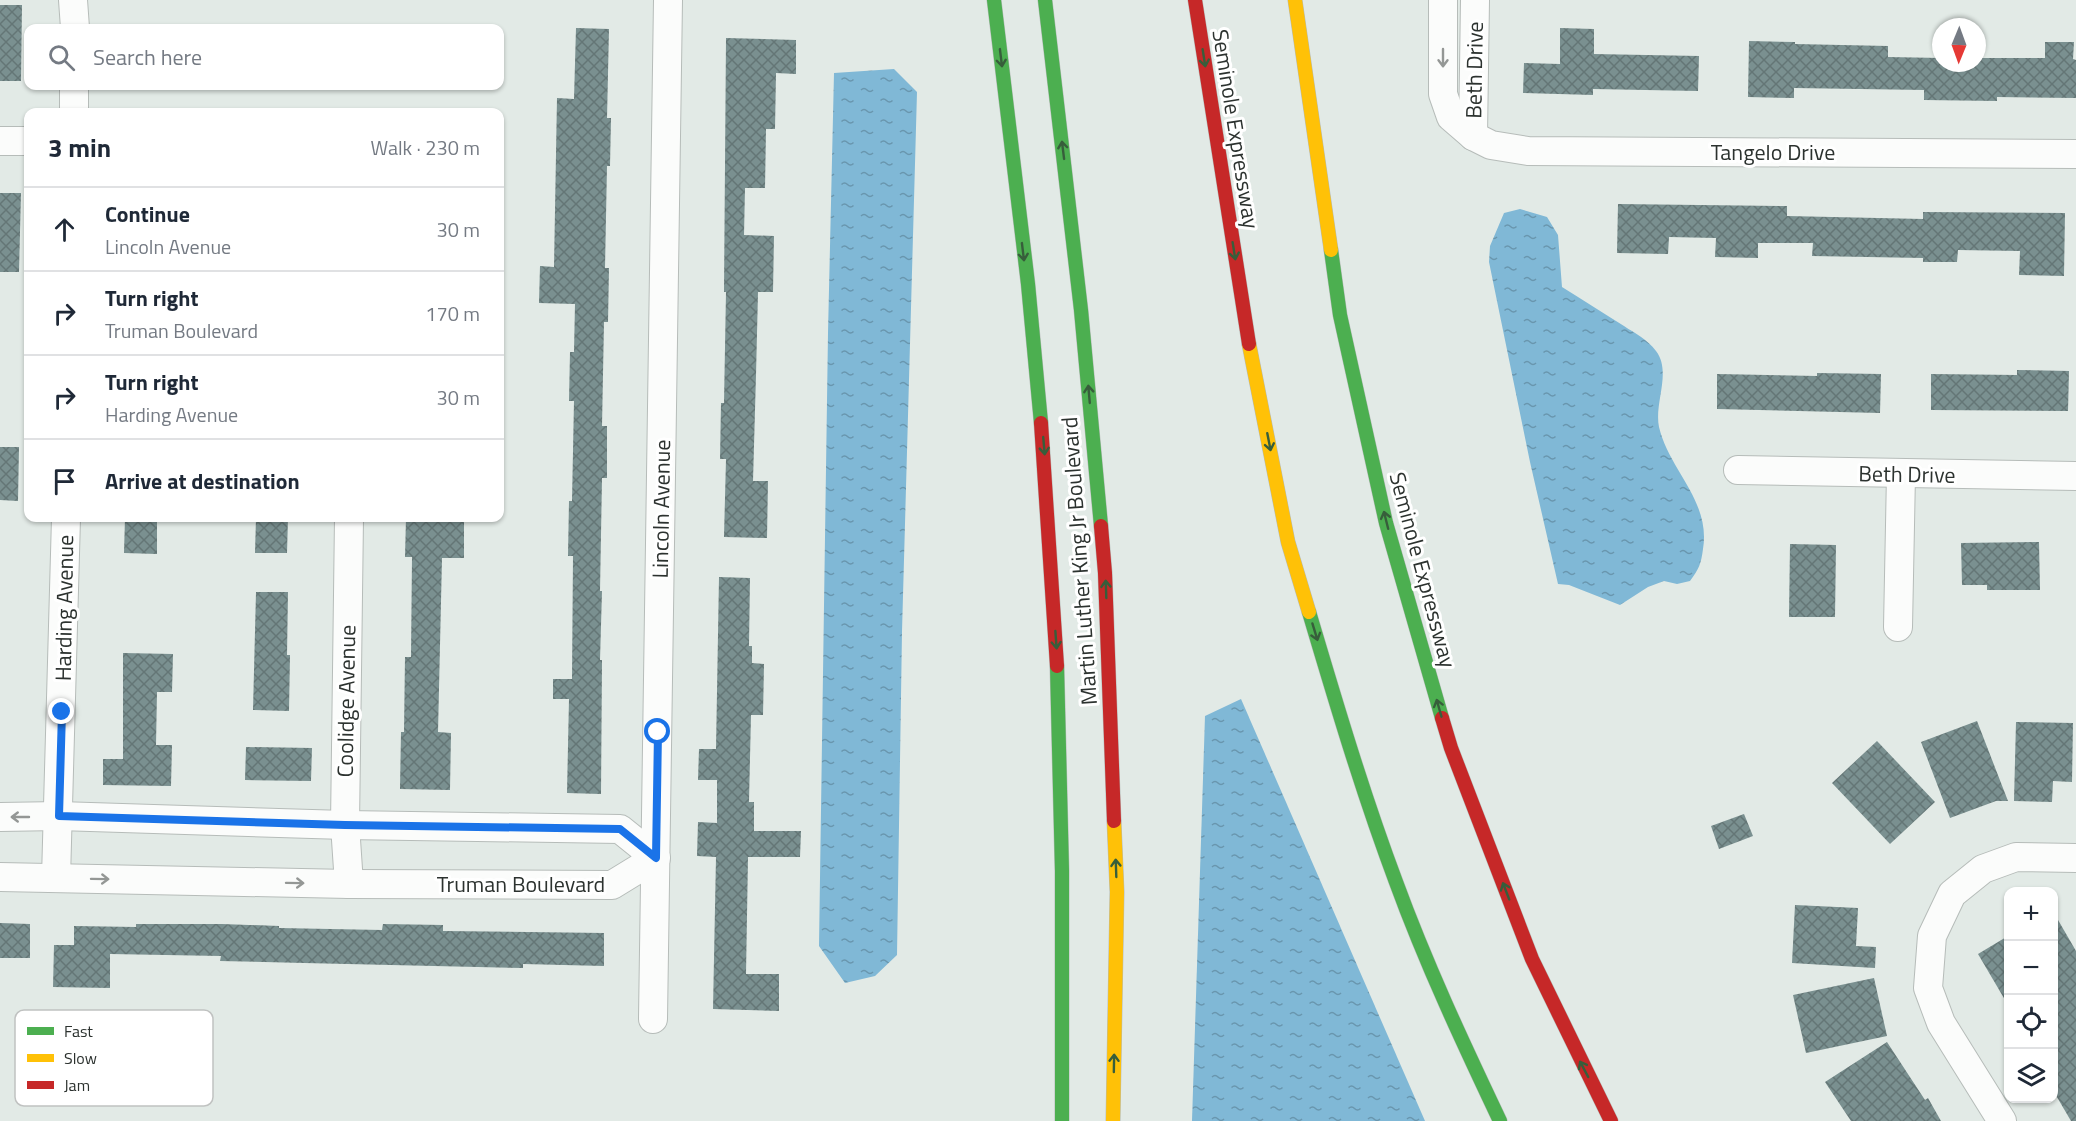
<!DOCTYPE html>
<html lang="en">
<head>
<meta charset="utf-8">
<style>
  :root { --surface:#fff; --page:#f6f6f7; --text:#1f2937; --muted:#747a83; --line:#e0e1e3 }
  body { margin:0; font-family:"Titillium Web",sans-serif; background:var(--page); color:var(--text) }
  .controls { position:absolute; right:18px; bottom:18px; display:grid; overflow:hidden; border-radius:12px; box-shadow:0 2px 4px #0004 }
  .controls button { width:54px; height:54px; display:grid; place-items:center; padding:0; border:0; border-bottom:2px solid var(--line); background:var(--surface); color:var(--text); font:30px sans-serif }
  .compass { position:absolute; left:1932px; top:18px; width:54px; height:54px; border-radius:50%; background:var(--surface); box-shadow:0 2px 4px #0004; rotate:181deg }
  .stop { position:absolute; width:18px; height:18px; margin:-14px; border:4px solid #1a73e8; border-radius:50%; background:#fff }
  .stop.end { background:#1a73e8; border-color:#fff; box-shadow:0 2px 6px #0008 }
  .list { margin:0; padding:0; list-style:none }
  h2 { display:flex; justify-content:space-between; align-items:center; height:78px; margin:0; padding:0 24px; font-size:26px }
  h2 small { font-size:20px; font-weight:400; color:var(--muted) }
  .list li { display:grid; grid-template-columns:39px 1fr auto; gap:18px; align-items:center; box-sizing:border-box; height:84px; padding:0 24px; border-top:2px solid var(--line) }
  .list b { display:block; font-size:22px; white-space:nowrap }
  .list p { margin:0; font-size:20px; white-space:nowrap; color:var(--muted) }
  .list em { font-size:20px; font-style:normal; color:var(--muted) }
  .icon { flex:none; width:33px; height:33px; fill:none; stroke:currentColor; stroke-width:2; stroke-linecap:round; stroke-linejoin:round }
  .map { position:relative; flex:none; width:2076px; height:1121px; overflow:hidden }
  .search { position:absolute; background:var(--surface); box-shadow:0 2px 4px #0004; left:24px; top:24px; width:480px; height:66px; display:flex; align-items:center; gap:15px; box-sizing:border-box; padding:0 21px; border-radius:12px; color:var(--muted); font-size:22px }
  .panel { position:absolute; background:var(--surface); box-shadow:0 2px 4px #0004; left:24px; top:108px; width:480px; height:414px; border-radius:12px }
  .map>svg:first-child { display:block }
  .water { fill:url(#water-ripples) }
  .building { fill:url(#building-cross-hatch) }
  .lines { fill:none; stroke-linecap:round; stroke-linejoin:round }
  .street-casing { stroke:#b6bcb9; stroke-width:30 }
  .fast-casing { stroke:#b6bcb9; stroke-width:15 }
  .slow-casing { stroke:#b6bcb9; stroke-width:15 }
  .jam-casing { stroke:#b6bcb9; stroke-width:15 }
  .street { stroke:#fbfcfb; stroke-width:28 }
  .fast { stroke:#4caf50; stroke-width:14 }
  .slow { stroke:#ffc107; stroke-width:14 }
  .jam { stroke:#c62828; stroke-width:14 }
  .oneway { stroke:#375e3b }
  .oneway2 { stroke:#949795 }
  .route { stroke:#1a73e8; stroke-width:8 }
  .labels { text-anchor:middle; stroke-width:6; stroke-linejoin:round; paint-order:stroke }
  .street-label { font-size:22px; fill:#2c322f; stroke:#fff }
  .key { fill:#fff; stroke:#c0c2c1; stroke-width:1.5 }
  .key-label { font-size:16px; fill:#2c322f }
</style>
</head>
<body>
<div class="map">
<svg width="2076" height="1121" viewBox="0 0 2076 1121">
  <defs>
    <pattern id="water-ripples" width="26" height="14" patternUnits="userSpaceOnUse" patternTransform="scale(1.5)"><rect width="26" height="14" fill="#80b8d6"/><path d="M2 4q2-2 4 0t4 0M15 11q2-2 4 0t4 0" fill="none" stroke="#6996ae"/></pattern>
    <pattern id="building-cross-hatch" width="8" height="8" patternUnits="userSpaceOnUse" patternTransform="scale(1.5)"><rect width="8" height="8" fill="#7a9090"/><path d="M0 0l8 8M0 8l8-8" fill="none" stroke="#647676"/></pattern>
  </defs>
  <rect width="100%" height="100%" fill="#e2eae6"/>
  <g class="water">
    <path d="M 894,69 L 917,92 L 902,632 L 897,955 L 875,976 L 845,983 L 819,946 L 828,333 L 834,73 Z"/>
    <path d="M 1520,209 L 1547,217 L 1558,235 L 1562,287 C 1583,300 1603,313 1624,326 C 1636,334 1647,339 1656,351 C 1672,372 1654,403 1659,427 C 1669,470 1711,501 1703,549 C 1701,564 1699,569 1690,581 L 1677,584 L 1664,581 L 1648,587 L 1620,605 L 1569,585 L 1558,584 L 1530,462 L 1489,262 L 1490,246 L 1504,213 Z"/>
    <path d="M 1241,699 L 1425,1121 L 1192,1121 L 1205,716 Z"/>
  </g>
  <g class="building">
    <path d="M 0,5 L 22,5 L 21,81 L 0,81 Z"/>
    <path d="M 576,28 L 609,29 L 607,118 L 611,118 L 610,166 L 607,166 L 605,268 L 609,268 L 608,322 L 604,322 L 602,426 L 607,426 L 607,478 L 602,478 L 600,591 L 602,591 L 600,660 L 602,660 L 601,794 L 567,793 L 569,699 L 553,699 L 553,679 L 572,679 L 573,556 L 568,556 L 569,501 L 572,501 L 574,401 L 569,401 L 570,352 L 574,352 L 575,304 L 539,303 L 540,266 L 554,267 L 557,98 L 574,99 Z"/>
    <path d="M 1560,28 L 1594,29 L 1594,54 L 1699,56 L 1698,91 L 1593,89 L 1593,95 L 1523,93 L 1524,63 L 1560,64 Z"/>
    <path d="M 726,38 L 796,40 L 796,74 L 776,73 L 775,129 L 766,129 L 765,188 L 745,188 L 744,235 L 774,236 L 773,292 L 758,292 L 756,375 L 753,481 L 768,481 L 767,538 L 724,537 L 726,459 L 720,459 L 721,403 L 724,403 L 726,292 L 724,292 Z"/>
    <path d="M 1749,41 L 1795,42 L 1795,44 L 1888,46 L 1888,57 L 1941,58 L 1941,63 L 1977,63 L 1977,58 L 2045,58 L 2045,42 L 2074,42 L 2073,59 L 2076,60 L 2076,98 L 1997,97 L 1997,101 L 1924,100 L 1924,90 L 1794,88 L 1794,98 L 1748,97 Z"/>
    <path d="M 0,193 L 21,193 L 19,272 L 0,272 Z"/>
    <path d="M 1618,204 L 1787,206 L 1787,216 L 1923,219 L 1923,212 L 2065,213 L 2064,276 L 2019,275 L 2020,251 L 1958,250 L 1957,262 L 1923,262 L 1923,258 L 1812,256 L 1813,243 L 1758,243 L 1758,258 L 1715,257 L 1716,238 L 1669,237 L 1668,254 L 1617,253 Z"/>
    <path d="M 2017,370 L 2069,371 L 2068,411 L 1931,410 L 1931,374 L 2017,375 Z"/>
    <path d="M 1817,373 L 1881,374 L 1880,413 L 1717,409 L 1717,374 L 1817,376 Z"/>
    <path d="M 0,447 L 19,447 L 18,501 L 0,500 Z"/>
    <path d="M 125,518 L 157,518 L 157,554 L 124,553 Z"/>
    <path d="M 256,518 L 288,518 L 287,553 L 255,553 Z"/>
    <path d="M 406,518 L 464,518 L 464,558 L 442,558 L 438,732 L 451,733 L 450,790 L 400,789 L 401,732 L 404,732 L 405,657 L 411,657 L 412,557 L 405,557 Z"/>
    <path d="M 2039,542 L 2040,590 L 1987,590 L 1987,585 L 1962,585 L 1961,543 Z"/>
    <path d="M 1790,544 L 1836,545 L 1835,617 L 1789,617 Z"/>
    <path d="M 719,577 L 750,578 L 749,646 L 752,646 L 752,663 L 764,664 L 763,715 L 751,715 L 749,802 L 754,802 L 754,831 L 801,831 L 800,857 L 748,857 L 746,974 L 779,974 L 779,1011 L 713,1009 L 716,857 L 697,856 L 698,822 L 717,823 L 717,780 L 698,780 L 699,749 L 716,749 Z"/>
    <path d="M 256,592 L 288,592 L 287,655 L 290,655 L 289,711 L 253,710 Z"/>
    <path d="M 123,653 L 173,654 L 172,692 L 157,692 L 156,745 L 172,745 L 171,786 L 103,785 L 103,759 L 123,759 Z"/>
    <path d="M 1977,721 L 2008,801 L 1996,801 L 1950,818 L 1921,742 Z"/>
    <path d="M 2016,722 L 2073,723 L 2072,782 L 2053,781 L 2052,802 L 2014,801 Z"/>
    <path d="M 1877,741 L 1935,802 L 1890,844 L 1832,783 Z"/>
    <path d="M 246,747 L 312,748 L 311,781 L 245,780 Z"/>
    <path d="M 1744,814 L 1753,836 L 1719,849 L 1711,826 Z"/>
    <path d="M 1795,905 L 1858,908 L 1856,946 L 1876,947 L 1875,968 L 1792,963 Z"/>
    <path d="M 2054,913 L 2076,951 L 2076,1121 L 2071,1121 L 2054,1092 Z"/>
    <path d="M 0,923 L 30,924 L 30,958 L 0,958 Z"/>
    <path d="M 136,924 L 222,924 L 279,926 L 279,928 L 382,930 L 383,924 L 443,925 L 443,931 L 604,933 L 604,966 L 523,964 L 523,968 L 304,963 L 220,961 L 221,956 L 110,954 L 110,988 L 53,987 L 54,945 L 74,945 L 74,926 L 136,927 Z"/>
    <path d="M 2008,936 L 2008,1005 L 1978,954 Z"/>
    <path d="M 1874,978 L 1887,1036 L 1806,1053 L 1793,995 Z"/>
    <path d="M 1887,1042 L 1925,1100 L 1928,1098 L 1941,1121 L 1851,1121 L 1825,1082 Z"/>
  </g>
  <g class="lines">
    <defs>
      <g id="street">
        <path d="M 73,0 L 75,28"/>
        <path d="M 1443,0 L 1443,94 L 1451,117 L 1473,136 L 1491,145 L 1528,151 L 2076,154"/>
        <path d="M 74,112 L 74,86"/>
        <path d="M 1473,136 L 1475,0"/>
        <path d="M 0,141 L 28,141"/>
        <path d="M 1738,470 L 2076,476"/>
        <path d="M 349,518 L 345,825 L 349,884"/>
        <path d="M 1898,627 L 1901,474"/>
        <path d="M 0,817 L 59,816 L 345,825 L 620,829 L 656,858 L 612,885 L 349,884 L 0,877"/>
        <path d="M 56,878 L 66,518"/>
        <path d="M 653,1019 L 668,0"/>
        <path d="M 2002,1121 L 1941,1023 L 1928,988 L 1932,936 L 1952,894 L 1983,869 L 2016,857 L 2076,858"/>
      </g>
      <g id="fast">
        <path d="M 994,0 L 1028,284 L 1041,423"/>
        <path d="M 1045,0 L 1081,310 L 1101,526"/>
        <path d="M 1331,250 L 1340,315 L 1386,523 L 1442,718"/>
        <path d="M 1309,612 C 1336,703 1363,794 1396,882 C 1426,964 1463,1043 1500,1121"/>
        <path d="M 1057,666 L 1062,871 L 1062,1121"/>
      </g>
      <g id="slow">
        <path d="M 1295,0 L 1331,250"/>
        <path d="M 1249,344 L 1288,542 L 1309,612"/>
        <path d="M 1113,1121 L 1117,892 L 1114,821"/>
      </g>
      <g id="jam">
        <path d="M 1195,0 L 1249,344"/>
        <path d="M 1041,423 L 1057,666"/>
        <path d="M 1101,526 L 1105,573 L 1114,821"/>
        <path d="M 1442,718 L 1451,748 L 1532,959 L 1611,1121"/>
      </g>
    </defs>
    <use href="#street" class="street-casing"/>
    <use href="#fast" class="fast-casing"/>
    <use href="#slow" class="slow-casing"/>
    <use href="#jam" class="jam-casing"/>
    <use href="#street" class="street"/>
    <use href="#fast" class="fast"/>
    <use href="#slow" class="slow"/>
    <use href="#jam" class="jam"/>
  </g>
  <defs><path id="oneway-shaft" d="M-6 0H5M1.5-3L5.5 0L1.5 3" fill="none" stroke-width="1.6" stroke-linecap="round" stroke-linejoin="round" transform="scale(1.5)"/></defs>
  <g class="oneway">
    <use href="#oneway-shaft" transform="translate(1001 58) rotate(83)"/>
    <use href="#oneway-shaft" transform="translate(1204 58) rotate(81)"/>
    <use href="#oneway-shaft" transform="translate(1063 150) rotate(-97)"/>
    <use href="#oneway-shaft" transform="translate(1234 251) rotate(81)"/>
    <use href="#oneway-shaft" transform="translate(1023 252) rotate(83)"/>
    <use href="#oneway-shaft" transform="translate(1089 394) rotate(-95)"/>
    <use href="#oneway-shaft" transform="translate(1269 442) rotate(79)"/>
    <use href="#oneway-shaft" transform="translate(1044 446) rotate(85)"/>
    <use href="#oneway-shaft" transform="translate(1386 520) rotate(-104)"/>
    <use href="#oneway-shaft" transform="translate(1106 589) rotate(-92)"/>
    <use href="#oneway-shaft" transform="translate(1315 632) rotate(73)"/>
    <use href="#oneway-shaft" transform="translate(1056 640) rotate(86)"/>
    <use href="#oneway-shaft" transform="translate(1439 708) rotate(-106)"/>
    <use href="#oneway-shaft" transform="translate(1116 868) rotate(-92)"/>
    <use href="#oneway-shaft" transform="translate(1506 891) rotate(-111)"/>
    <use href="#oneway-shaft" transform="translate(1114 1063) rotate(-89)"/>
    <use href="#oneway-shaft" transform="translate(1584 1069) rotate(-118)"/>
  </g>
  <g class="oneway2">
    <use href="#oneway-shaft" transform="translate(1443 58) rotate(90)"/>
    <use href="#oneway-shaft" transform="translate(20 817) rotate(180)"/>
    <use href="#oneway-shaft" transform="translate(100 879) rotate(1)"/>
    <use href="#oneway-shaft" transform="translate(295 883) rotate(1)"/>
  </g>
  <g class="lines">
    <path class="route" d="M 62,712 L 59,816 L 345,825 L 620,829 L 656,858 L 658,732"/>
  </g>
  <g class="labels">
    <g class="street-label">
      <text transform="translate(1474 70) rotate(-89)" y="8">Beth Drive</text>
      <text transform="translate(1236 129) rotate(81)" y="8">Seminole Expressway</text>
      <text x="1773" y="160">Tangelo Drive</text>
      <text transform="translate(1907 474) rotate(1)" y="8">Beth Drive</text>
      <text transform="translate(661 509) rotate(-89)" y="8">Lincoln Avenue</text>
      <text transform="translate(1079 561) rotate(-94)" y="8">Martin Luther King Jr Boulevard</text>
      <text transform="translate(1423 570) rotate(75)" y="8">Seminole Expressway</text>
      <text transform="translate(64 608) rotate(-89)" y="8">Harding Avenue</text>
      <text transform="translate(346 701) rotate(-89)" y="8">Coolidge Avenue</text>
      <text x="521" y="892">Truman Boulevard</text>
    </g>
  </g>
  <rect x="15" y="1010" width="198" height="96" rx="9" class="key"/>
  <rect x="27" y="1027" width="27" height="8" fill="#4caf50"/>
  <rect x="27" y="1054" width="27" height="8" fill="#ffc107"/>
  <rect x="27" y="1081" width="27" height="8" fill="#c62828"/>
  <g class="key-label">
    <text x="64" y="1037">Fast</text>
    <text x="64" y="1064">Slow</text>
    <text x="64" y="1091">Jam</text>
  </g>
</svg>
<div class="controls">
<button>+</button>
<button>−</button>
<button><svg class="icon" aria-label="locate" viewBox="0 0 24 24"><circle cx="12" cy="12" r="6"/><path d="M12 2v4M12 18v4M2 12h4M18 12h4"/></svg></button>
<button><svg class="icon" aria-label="layers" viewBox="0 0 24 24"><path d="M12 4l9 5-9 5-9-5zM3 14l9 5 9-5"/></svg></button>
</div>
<svg class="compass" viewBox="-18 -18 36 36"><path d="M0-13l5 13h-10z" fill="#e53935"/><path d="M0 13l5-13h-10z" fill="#747a83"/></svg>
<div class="stop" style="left:658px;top:732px"></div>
<div class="stop end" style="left:62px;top:712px"></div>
<div class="search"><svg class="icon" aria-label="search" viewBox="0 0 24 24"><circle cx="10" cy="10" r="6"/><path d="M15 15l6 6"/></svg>Search here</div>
<section class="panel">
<h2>3 min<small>Walk · 230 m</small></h2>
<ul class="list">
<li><svg class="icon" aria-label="ahead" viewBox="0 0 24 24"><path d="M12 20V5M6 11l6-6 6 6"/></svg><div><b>Continue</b><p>Lincoln Avenue</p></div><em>30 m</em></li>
<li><svg class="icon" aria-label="right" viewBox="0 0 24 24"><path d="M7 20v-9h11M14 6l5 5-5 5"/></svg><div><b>Turn right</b><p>Truman Boulevard</p></div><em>170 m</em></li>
<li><svg class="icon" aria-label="right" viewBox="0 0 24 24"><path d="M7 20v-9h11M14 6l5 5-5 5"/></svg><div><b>Turn right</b><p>Harding Avenue</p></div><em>30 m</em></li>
<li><svg class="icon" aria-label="arrive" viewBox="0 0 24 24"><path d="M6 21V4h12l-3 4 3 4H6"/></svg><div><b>Arrive at destination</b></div></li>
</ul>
</section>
</div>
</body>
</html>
